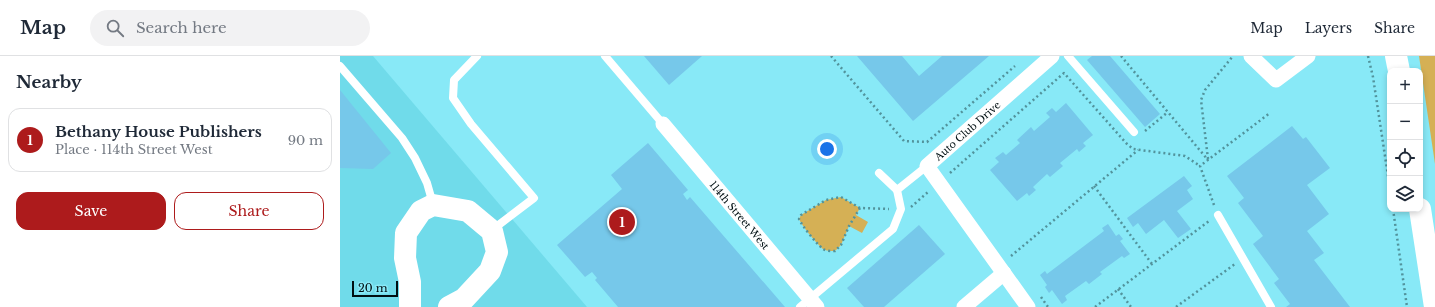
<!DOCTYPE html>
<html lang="en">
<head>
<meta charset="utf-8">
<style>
  :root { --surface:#fff; --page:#f2f2f3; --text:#1f2937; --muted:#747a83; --line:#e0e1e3; --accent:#ad1b1c }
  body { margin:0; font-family:"Libre Baskerville",serif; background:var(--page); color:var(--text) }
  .controls { position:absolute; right:12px; top:12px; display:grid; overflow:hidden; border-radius:8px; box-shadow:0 2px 6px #0003 }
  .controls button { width:36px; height:36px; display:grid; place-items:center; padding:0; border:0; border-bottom:1px solid var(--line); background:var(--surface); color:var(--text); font:20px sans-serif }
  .scale { position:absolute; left:12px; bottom:10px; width:46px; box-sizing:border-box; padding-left:4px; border:2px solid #000f12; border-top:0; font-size:11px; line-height:14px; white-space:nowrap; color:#000f12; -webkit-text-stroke:3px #88e9f7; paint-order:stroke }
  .you { position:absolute; left:487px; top:93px; width:14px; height:14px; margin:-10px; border:3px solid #fff; border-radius:50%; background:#1a73e8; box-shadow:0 0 0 6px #1a73e833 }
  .badge { display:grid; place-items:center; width:26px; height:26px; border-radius:50%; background:var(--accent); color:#fff; font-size:13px; font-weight:700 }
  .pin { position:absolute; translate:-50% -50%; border:2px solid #fff; box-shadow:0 1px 4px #0006 }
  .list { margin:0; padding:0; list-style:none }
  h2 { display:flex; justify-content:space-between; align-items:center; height:52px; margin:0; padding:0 16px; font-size:17px }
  h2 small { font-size:13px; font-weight:400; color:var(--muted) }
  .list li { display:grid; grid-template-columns:26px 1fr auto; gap:12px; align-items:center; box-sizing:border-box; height:64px; margin:0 8px 8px; padding:0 8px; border:1px solid var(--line); border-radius:12px }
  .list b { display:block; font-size:15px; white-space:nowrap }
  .list p { margin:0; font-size:13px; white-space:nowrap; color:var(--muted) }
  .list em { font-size:13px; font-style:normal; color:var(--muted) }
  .actions { display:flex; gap:8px; padding:12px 16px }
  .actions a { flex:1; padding:9px 0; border:1px solid var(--accent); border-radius:12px; text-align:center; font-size:14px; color:var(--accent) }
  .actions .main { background:var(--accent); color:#fff }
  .icon { flex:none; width:22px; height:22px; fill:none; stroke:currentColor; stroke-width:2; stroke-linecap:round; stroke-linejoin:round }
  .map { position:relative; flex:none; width:1095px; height:251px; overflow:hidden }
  header { display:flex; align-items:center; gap:24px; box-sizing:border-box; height:56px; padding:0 20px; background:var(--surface); border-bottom:1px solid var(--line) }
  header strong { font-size:19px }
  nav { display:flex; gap:22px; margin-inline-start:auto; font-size:14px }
  .search { width:280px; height:36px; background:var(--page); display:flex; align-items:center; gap:10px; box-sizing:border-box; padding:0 14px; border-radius:22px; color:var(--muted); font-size:15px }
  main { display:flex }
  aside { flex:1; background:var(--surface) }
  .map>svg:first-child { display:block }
  .built { fill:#70dbea }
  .green { fill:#d5b055 }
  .building { fill:#76c8ea }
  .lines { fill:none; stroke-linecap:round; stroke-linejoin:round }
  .path { stroke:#52939c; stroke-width:2.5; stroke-dasharray:2 3; stroke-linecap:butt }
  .lane { stroke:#fff; stroke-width:8 }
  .street { stroke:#fff; stroke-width:15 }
  .secondary { stroke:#fff; stroke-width:22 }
  .labels { text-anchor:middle; stroke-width:3; stroke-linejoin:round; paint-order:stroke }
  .street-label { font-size:10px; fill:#000f12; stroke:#88e9f7 }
</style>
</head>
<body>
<header>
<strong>Map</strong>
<div class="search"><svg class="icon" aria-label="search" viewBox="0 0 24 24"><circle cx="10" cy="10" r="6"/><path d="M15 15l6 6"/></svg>Search here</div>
<nav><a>Map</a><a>Layers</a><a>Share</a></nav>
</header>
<main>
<aside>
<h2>Nearby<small></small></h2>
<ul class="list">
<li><span class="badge">1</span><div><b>Bethany House Publishers</b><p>Place · 114th Street West</p></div><em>90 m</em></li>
</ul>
<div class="actions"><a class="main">Save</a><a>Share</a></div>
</aside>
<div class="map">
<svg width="1095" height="251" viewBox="0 0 1095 251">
  <rect width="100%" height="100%" fill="#88e9f7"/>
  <path class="built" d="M 0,0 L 33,0 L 247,251 L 0,251 Z"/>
  <g class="green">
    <path d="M 1079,0 L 1095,0 L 1095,108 Z"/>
    <path d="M 501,141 L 520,152 L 516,159 L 528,166 L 522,177 L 509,170 L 501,189 L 495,195 C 491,195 486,195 483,193 C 476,187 462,170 459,163 L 461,159 L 486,144 Z"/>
  </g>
  <g class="building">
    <path d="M 304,0 L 362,0 L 329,29 Z"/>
    <path d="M 517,0 L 562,0 L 579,20 L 602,0 L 649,0 L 573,65 Z"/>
    <path d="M 752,0 L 770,0 L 820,58 L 805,71 L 747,4 Z"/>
    <path d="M 0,34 L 51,97 L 33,113 L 0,112 Z"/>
    <path d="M 726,47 L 753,79 L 743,87 L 746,90 L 739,96 L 737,93 L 720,107 L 723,110 L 710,121 L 707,118 L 693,131 L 696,134 L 689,140 L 687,137 L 677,145 L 650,114 L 659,106 L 655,102 L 663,96 L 666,99 L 680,87 L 677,84 L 691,71 L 694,75 L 710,61 L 706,57 L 712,52 L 716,56 Z"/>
    <path d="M 952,70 L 963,83 L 966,81 L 990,112 L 967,129 L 989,158 L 967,175 L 984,197 L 974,204 L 1010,251 L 946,251 L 950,248 L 934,227 L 939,223 L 913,188 L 923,180 L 898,147 L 904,142 L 887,120 Z"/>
    <path d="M 308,87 L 348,134 L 343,138 L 347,144 L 350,141 L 445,251 L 278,251 L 255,224 L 257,222 L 252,216 L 245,221 L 217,189 L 282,133 L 271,119 Z"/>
    <path d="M 844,120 L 852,130 L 847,134 L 853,143 L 837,155 L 851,173 L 838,182 L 824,164 L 806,178 L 798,167 L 793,171 L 787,162 Z"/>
    <path d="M 768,168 L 776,180 L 779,178 L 783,183 L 780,185 L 790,198 L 784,202 L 782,200 L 760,216 L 762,218 L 749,228 L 746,225 L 725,240 L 727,244 L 722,248 L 712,234 L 709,237 L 705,231 L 707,229 L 700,219 L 705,215 L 707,218 L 764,175 L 762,172 Z"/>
    <path d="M 579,169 L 605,198 L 544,251 L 524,251 L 507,232 Z"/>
  </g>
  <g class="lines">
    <g class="path">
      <path d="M 491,0 L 564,85 L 587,86 L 675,10"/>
      <path d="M 781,0 L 868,104"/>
      <path d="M 1028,0 L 1033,21 L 1050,133"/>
      <path d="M 805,75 L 828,56"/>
      <path d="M 868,103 L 861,44 L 865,34 L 893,0"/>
      <path d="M 610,117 L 724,17 L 786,87 L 793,93 L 845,100 L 860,110"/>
      <path d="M 754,130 L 812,208"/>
      <path d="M 874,149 L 860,110 L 930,57"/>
      <path d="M 571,151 L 588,136"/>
      <path d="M 520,152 L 509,170 L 501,189 L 495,195 C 491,195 486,195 483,193 C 476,187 462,170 459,163 L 461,159 L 486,144 L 501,141 L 520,152 L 549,153"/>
      <path d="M 1053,153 L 1067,251"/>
      <path d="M 671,200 L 798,94"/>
      <path d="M 778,233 L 791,251"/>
      <path d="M 701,241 L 708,251"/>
      <path d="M 755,251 L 869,165"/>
      <path d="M 836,251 L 895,208"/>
    </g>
    <g class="lane">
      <path d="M 137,0 L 114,24 L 113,42 L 131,68 L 194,142 L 152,174"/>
      <path d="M 265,0 L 323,68"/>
      <path d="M 728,0 L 794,76"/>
      <path d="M 0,10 L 62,82 L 75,102 L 87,127 L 93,148"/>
      <path d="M 539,117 L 557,134 L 587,110"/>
      <path d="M 878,159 L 931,251"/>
      <path d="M 460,251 L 553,173 L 561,153 L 557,134"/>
    </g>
    <g class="street">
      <path d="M 911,0 L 936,24 L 968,0"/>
      <path id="s1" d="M 323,68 L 477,251"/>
      <path d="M 624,251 L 664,217"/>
      <path id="s2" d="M 688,251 L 587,110 L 712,0"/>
    </g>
    <g class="secondary">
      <path d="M 1056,0 L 1059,15"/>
      <path d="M 1080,153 L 1095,251"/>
      <path d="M 70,251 L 70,226 L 65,202 L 66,177 L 81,155 L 93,149 L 128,155 L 152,175 L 157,196 L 150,215 L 124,243 L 109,251"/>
    </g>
  </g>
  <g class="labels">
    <g class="street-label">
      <text dy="4" stroke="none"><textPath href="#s2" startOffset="227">Auto Club Drive</textPath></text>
      <text dy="4" stroke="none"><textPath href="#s1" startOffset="119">114th Street West</textPath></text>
    </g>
  </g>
</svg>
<div class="controls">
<button>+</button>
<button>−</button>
<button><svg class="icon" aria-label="locate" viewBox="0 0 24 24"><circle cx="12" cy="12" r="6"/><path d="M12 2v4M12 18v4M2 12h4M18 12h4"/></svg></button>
<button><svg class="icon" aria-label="layers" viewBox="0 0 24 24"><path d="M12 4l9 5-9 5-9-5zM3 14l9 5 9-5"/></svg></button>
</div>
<div class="scale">20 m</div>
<div class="you"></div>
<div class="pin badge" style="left:282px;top:166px">1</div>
</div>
</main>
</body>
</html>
